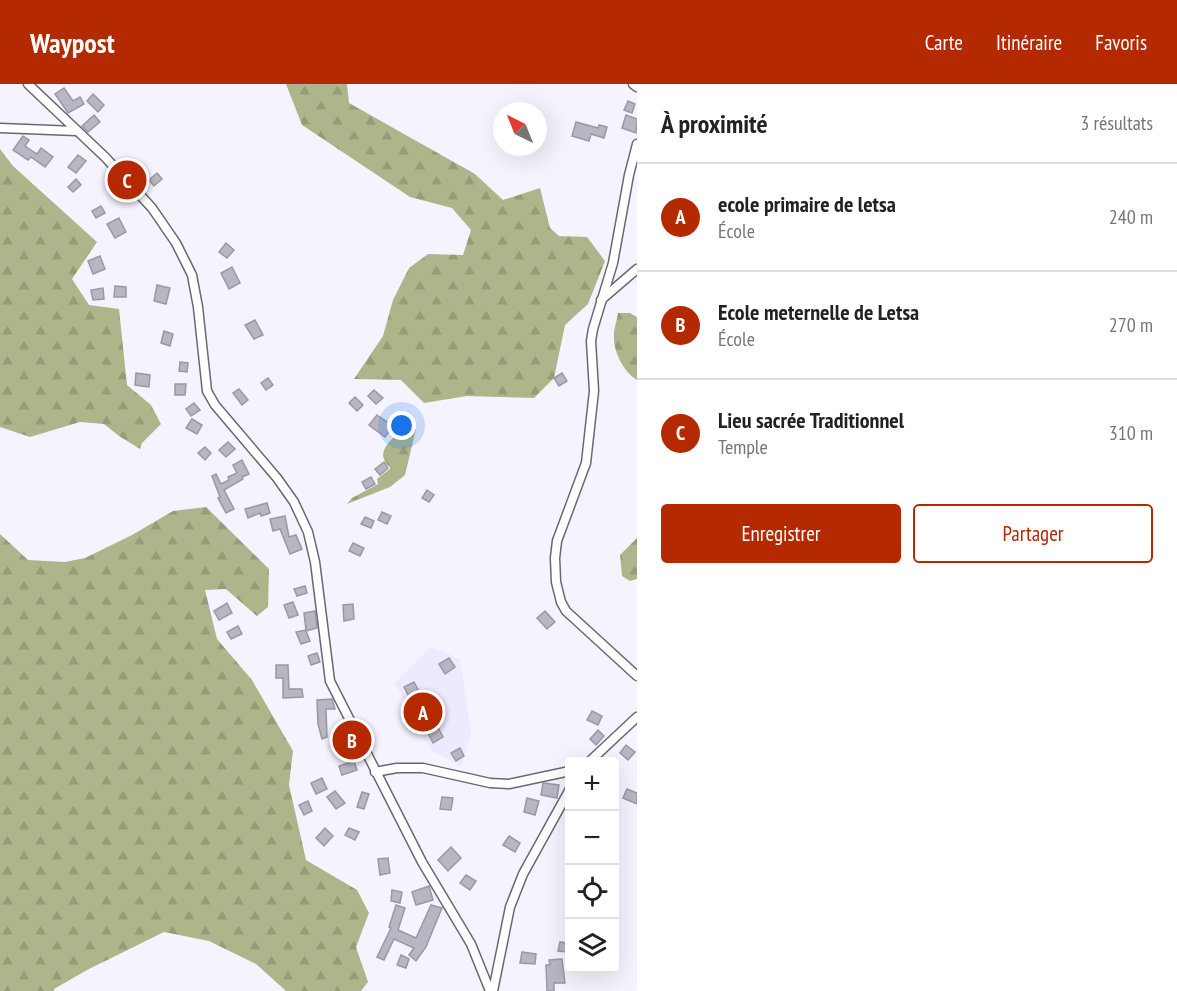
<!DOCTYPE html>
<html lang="fr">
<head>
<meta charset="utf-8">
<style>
  :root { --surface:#fff; --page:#f2f2f2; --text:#222; --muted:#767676; --line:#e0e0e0; --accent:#b42900 }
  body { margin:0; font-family:"PT Sans Narrow",sans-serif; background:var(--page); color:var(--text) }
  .controls { position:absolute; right:18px; bottom:18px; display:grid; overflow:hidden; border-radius:6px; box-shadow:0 6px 24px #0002 }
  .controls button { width:54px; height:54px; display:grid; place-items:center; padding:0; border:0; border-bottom:2px solid var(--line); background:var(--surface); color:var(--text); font:30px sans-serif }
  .compass { position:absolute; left:493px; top:18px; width:54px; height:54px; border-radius:50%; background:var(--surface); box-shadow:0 6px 24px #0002; rotate:317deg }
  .you { position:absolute; left:402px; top:342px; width:21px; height:21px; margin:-15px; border:4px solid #fff; border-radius:50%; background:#1a73e8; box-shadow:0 0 0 9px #1a73e833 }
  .badge { display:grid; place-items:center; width:39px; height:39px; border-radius:50%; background:var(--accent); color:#fff; font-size:20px; font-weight:700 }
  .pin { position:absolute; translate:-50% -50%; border:3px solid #fff; box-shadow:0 2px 6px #0006 }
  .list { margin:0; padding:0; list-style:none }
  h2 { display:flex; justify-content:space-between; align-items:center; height:78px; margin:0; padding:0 24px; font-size:26px }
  h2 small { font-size:20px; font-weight:400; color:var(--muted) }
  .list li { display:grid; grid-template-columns:39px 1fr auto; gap:18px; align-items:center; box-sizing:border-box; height:108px; padding:0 24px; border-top:2px solid var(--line) }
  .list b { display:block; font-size:22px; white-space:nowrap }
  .list p { margin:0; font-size:20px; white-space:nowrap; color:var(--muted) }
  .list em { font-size:20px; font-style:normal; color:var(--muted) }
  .actions { display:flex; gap:12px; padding:18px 24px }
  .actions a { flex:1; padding:14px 0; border:2px solid var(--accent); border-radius:6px; text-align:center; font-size:21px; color:var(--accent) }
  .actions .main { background:var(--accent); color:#fff }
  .icon { flex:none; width:33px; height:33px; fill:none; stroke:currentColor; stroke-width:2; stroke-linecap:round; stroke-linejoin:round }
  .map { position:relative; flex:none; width:637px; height:907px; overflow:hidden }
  header { display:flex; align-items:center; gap:36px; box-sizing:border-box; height:84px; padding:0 30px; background:var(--accent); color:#fff }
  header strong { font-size:28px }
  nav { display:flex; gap:33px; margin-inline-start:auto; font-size:21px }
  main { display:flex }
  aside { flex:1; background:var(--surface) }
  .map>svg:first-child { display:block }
  .built { fill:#ede9fe }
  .forest { fill:url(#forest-firs) }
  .building { fill:#b8b6c3; stroke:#9b98a5; stroke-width:1.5 }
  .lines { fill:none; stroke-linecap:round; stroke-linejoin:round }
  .minor-casing { stroke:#696773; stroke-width:11 }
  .minor { stroke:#fff; stroke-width:8 }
</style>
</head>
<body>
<header>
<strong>Waypost</strong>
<nav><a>Carte</a><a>Itinéraire</a><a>Favoris</a></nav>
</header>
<main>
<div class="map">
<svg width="637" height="907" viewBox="0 0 637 907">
  <defs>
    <pattern id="forest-firs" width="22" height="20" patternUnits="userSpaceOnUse" patternTransform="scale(1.5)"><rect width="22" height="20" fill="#adb68b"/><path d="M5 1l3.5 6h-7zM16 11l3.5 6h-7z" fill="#949c78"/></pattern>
  </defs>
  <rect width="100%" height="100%" fill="#f5f3fe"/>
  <path class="built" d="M 431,563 L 460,575 L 471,650 L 461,683 L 430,665 L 395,599 Z"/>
  <g class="forest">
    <path d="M 286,0 L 347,0 L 349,19 L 475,90 L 503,116 L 540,104 L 550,144 L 559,152 L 587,153 L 605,177 L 588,220 L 565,241 L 554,294 L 534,314 L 467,312 L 424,319 L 401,296 L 354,295 L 383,252 L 393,216 L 409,184 L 428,170 L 463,171 L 471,146 L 452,124 L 410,113 L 302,41 Z"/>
    <path d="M 0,65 L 13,82 L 97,158 L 72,195 L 89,221 L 119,225 L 127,301 L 151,321 L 161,340 L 142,359 L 140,365 L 119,352 L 104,340 L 80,338 L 30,353 L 0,343 Z"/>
    <path d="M 618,229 L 630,229 L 637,233 L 637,296 C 624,288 614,269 614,254 C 613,246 617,237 618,229 Z"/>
    <path d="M 403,345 L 416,345 L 405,391 L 390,403 L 347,420 L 352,414 L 378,400 L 377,395 L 391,384 C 388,381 385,379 384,375 C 379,364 396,351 403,345 Z"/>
    <path d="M 206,423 L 269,485 L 268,523 L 257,532 L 226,505 L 205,506 L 217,555 L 252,596 L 293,667 L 289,701 L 306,776 L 357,806 L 369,829 L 356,863 L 368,898 L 361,907 L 286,907 L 256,880 L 209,857 L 164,848 L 87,886 L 54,905 L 54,907 L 0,907 L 0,450 L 28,476 L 65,478 L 85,474 L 132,451 L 173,427 Z"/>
    <path d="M 637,454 L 637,495 L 630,497 L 622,492 L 620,471 Z"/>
  </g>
  <g class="building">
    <path d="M 64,4 L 73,17 L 80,13 L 84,20 L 68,29 L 55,10 Z"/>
    <path d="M 93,10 L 104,21 L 98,28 L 87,17 Z"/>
    <path d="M 628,17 L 635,20 L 632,29 L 624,26 Z"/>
    <path d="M 94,31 L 100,38 L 88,48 L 82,42 Z"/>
    <path d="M 626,31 L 637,35 L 636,49 L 622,44 Z"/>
    <path d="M 576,38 L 598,44 L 599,41 L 607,43 L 604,54 L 591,50 L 589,57 L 572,52 Z"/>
    <path d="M 23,52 L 29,56 L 25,62 L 37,70 L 41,64 L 53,73 L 45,83 L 31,73 L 28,76 L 13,66 Z"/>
    <path d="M 78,71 L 86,77 L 76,89 L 68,83 Z"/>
    <path d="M 157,89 L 162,95 L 154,102 L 149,96 Z"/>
    <path d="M 76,95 L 81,101 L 73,108 L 68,103 Z"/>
    <path d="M 101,122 L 105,129 L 96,134 L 92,127 Z"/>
    <path d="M 119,134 L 126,148 L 115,154 L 107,140 Z"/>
    <path d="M 226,159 L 234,166 L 227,174 L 219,168 Z"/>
    <path d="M 100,172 L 105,185 L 93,190 L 88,177 Z"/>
    <path d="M 232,183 L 240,199 L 229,205 L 221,189 Z"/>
    <path d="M 157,201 L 170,204 L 166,220 L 154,217 Z"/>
    <path d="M 115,202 L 126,203 L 126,213 L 114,213 Z"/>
    <path d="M 103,204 L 104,215 L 93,216 L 91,206 Z"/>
    <path d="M 255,236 L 263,251 L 254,255 L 245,241 Z"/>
    <path d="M 164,247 L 173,250 L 170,262 L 161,259 Z"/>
    <path d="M 180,278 L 188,279 L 187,288 L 179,287 Z"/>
    <path d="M 136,289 L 150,291 L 149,303 L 135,301 Z"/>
    <path d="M 562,289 L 567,297 L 559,302 L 554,294 Z"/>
    <path d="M 268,294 L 273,301 L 266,306 L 261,299 Z"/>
    <path d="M 175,300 L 186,300 L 185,311 L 175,311 Z"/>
    <path d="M 239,305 L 248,316 L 242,321 L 233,309 Z"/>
    <path d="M 374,306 L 383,314 L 376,320 L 368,312 Z"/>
    <path d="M 355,313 L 363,321 L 357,327 L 349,319 Z"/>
    <path d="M 194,319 L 200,326 L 191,332 L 186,325 Z"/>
    <path d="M 377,331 L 393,342 L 385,353 L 369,341 Z"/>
    <path d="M 192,335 L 202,341 L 197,350 L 186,344 Z"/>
    <path d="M 228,358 L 235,365 L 226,373 L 219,366 Z"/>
    <path d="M 205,363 L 211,369 L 205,376 L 198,369 Z"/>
    <path d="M 242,376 L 249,390 L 242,393 L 243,395 L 224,406 L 234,425 L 226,429 L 218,414 L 220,413 L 212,392 L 216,390 L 221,400 L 229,396 L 228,393 L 237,389 L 233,381 Z"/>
    <path d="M 384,378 L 388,384 L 380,391 L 375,385 Z"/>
    <path d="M 371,393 L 375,400 L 366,405 L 362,398 Z"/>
    <path d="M 427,406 L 434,411 L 429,418 L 422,414 Z"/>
    <path d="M 267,419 L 270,429 L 261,432 L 260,429 L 248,434 L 245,425 Z"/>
    <path d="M 382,428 L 391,432 L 387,440 L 378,436 Z"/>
    <path d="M 285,432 L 289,453 L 296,451 L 302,465 L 290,470 L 280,445 L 273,447 L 270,435 Z"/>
    <path d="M 365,433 L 374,437 L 371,444 L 361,440 Z"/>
    <path d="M 353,459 L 364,464 L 360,472 L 349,467 Z"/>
    <path d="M 305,502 L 307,509 L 297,512 L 294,505 Z"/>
    <path d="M 293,518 L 298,531 L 289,534 L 284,521 Z"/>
    <path d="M 227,519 L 232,529 L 219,536 L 214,527 Z"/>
    <path d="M 353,520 L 354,535 L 344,537 L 343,521 Z"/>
    <path d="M 315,527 L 317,544 L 306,547 L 310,557 L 301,560 L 296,548 L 306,546 L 304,529 Z"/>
    <path d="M 545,527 L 555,538 L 547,545 L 537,534 Z"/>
    <path d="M 238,542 L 242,550 L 231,555 L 227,548 Z"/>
    <path d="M 317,569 L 320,578 L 311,581 L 308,572 Z"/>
    <path d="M 449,574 L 455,583 L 445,590 L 439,580 Z"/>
    <path d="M 276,581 L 288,581 L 289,605 L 302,605 L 303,613 L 283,614 L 283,594 L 276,594 Z"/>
    <path d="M 414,598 L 443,653 L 433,659 L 404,603 Z"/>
    <path d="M 332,615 L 335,625 L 326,625 L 327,653 L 322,655 L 318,640 L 317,616 Z"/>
    <path d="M 592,627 L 602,632 L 598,641 L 587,636 Z"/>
    <path d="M 598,646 L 604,652 L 596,661 L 590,655 Z"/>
    <path d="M 626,661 L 635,668 L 628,676 L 620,669 Z"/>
    <path d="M 460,664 L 464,672 L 456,677 L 451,669 Z"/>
    <path d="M 354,677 L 357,686 L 342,691 L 339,682 Z"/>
    <path d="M 322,694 L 327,705 L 316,710 L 311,699 Z"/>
    <path d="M 543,699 L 559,701 L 557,714 L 541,711 Z"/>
    <path d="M 627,705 L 637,709 L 637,720 L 623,714 Z"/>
    <path d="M 335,707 L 345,719 L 336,725 L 327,713 Z"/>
    <path d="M 362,708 L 369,710 L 364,725 L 357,723 Z"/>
    <path d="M 442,713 L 453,714 L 451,726 L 440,725 Z"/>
    <path d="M 527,714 L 539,717 L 535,731 L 524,728 Z"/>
    <path d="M 308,717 L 312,727 L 304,731 L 299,721 Z"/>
    <path d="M 325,744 L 333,752 L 324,762 L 316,754 Z"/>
    <path d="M 349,744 L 359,748 L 355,756 L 345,751 Z"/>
    <path d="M 509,752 L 520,759 L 515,768 L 503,761 Z"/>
    <path d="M 451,763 L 461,774 L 448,787 L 438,776 Z"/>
    <path d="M 388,774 L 390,789 L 380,791 L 378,775 Z"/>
    <path d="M 466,791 L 476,797 L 470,806 L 460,799 Z"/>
    <path d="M 429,802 L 433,816 L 416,821 L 412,808 Z"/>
    <path d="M 392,806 L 402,808 L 400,819 L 391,817 Z"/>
    <path d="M 396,821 L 405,824 L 398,846 L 416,854 L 431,821 L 442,824 L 426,863 L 416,877 L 409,871 L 414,864 L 394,855 L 384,876 L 377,873 L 391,844 L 389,843 Z"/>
    <path d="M 560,858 L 568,859 L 567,868 L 558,867 Z"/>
    <path d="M 522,868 L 536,870 L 535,880 L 520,879 Z"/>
    <path d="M 401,871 L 409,875 L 406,884 L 397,881 Z"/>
    <path d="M 562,875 L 565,899 L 554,899 L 554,907 L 547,907 L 546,881 L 550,881 L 549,876 Z"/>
  </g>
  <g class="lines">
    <defs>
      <g id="minor">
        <path d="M 28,0 L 105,73 L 152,124 L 176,159 L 192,191 L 198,223 L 207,307 L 215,321 L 277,394 L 294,418 L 308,448 L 315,478 L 330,597 L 422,778 L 471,860 L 490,907"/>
        <path d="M 633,0 L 637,3"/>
        <path d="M 0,44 L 76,47"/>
        <path d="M 637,60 L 629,91 L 613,179 L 593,245 L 591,257 L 594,307 L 586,379 L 557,457 L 555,474 L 556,498 L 561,518 L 566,527 L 637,592"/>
        <path d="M 601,216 L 637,185"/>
        <path d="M 589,678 L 637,633"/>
        <path d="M 375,688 L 397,684 L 423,684 L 490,699 L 509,700 L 570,687"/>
        <path d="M 493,907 L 510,823 L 523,790 L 570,705"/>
      </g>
    </defs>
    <use href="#minor" class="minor-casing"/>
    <use href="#minor" class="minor"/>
  </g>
</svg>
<div class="controls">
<button>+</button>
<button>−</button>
<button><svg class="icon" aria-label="locate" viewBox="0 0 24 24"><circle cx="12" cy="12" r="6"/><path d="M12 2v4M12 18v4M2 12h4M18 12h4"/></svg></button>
<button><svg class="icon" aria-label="layers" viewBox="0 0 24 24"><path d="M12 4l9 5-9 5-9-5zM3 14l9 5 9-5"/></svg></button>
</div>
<svg class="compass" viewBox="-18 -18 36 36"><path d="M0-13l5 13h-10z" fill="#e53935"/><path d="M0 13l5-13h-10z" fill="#767676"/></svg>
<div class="you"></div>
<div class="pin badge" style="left:423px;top:628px">A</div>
<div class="pin badge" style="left:352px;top:656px">B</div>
<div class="pin badge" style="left:127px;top:96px">C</div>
</div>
<aside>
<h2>À proximité<small>3 résultats</small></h2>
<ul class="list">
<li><span class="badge">A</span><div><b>ecole primaire de letsa</b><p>École</p></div><em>240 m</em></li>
<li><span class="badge">B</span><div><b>Ecole meternelle de Letsa</b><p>École</p></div><em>270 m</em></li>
<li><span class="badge">C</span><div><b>Lieu sacrée Traditionnel</b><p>Temple</p></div><em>310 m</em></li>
</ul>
<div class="actions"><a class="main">Enregistrer</a><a>Partager</a></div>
</aside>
</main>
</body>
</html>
